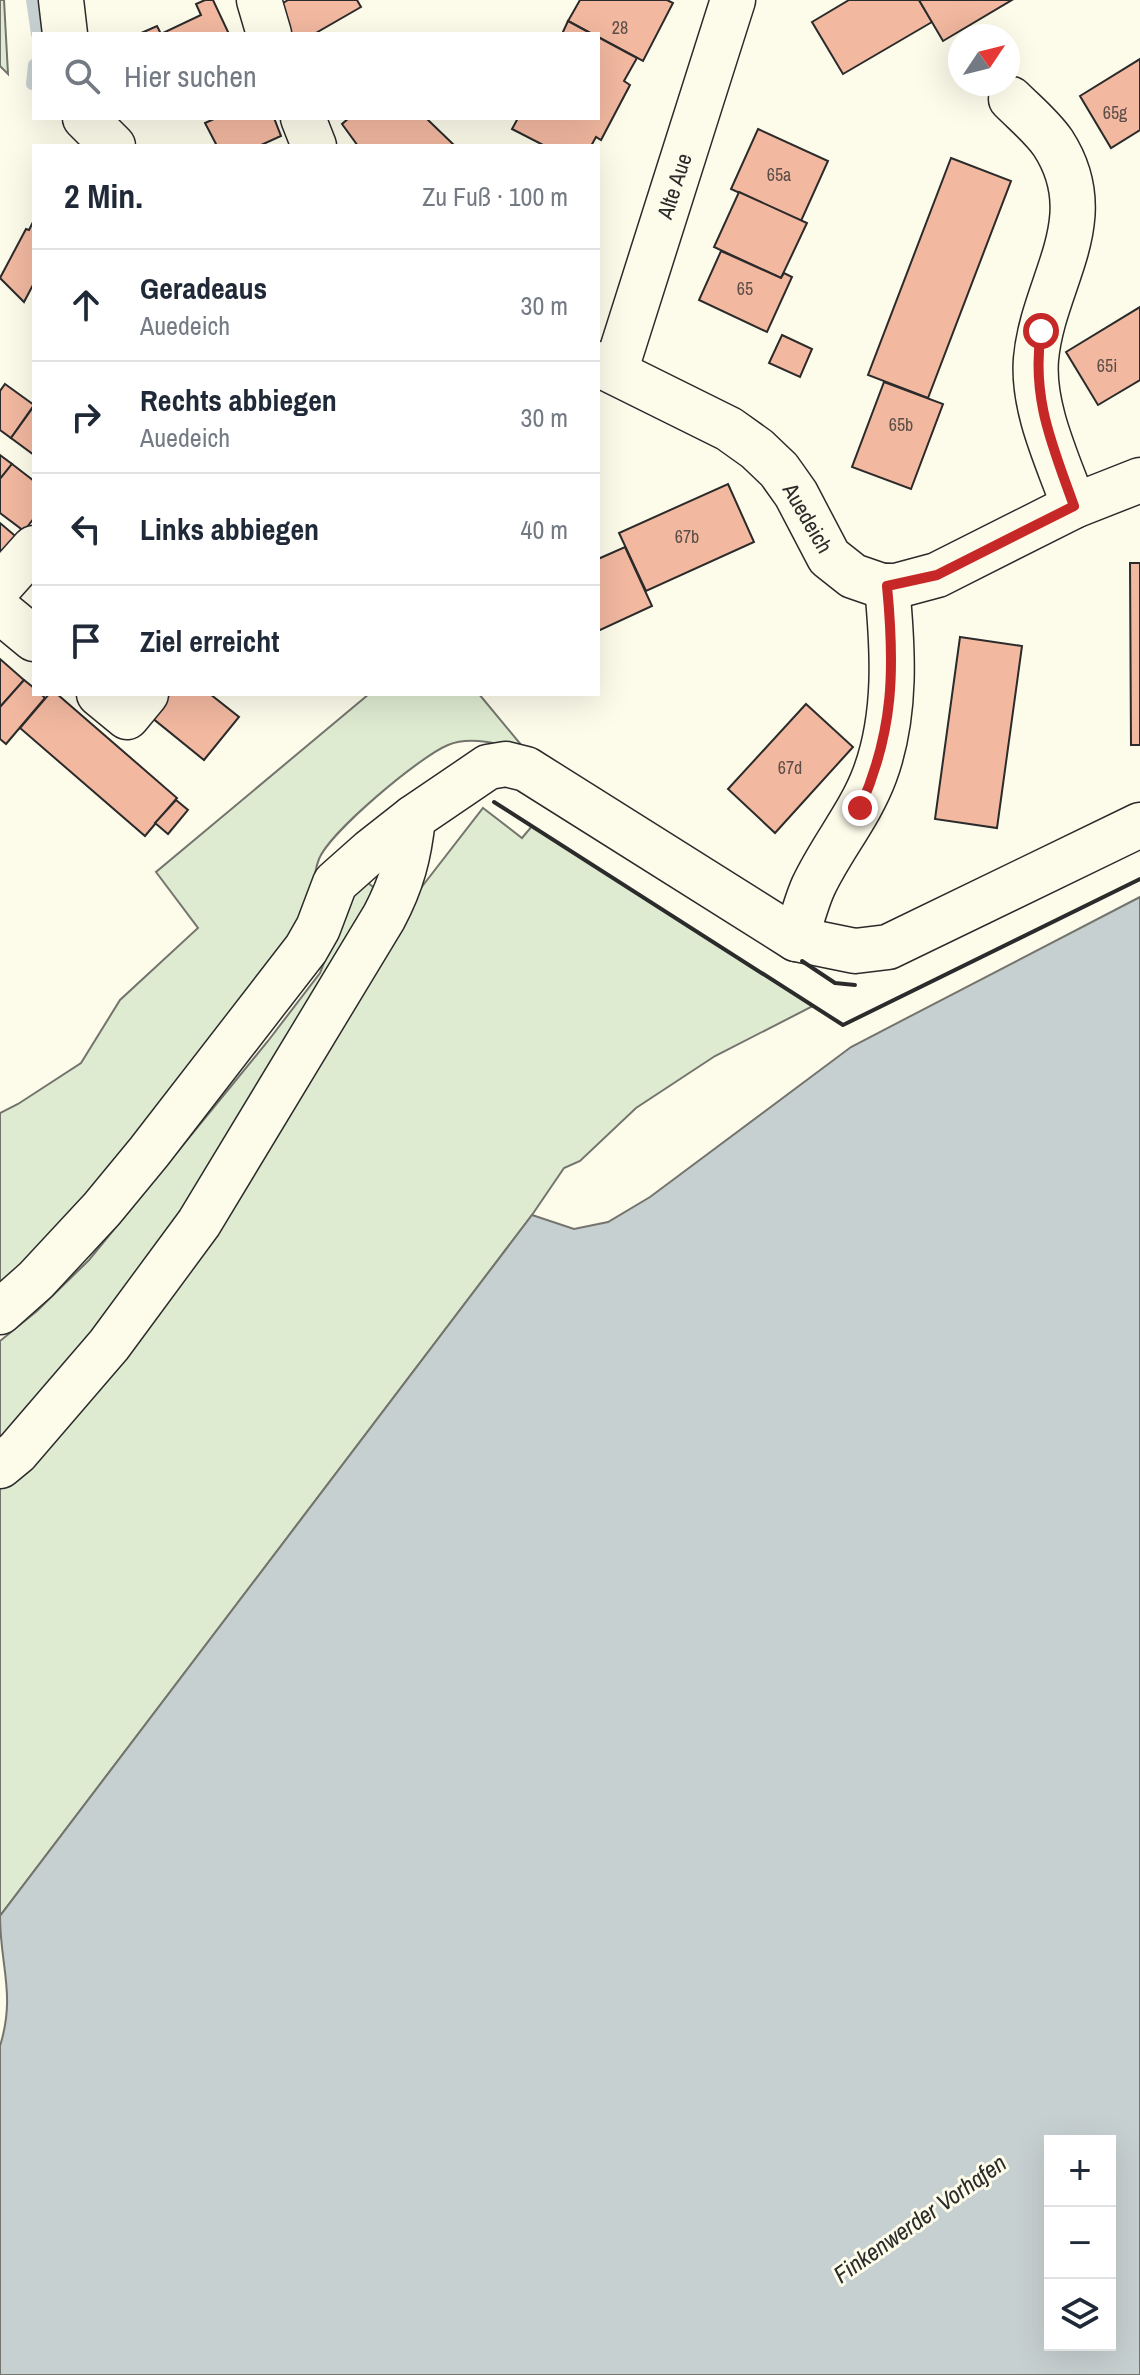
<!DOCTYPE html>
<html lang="de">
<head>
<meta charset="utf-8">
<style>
  :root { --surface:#fff; --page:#f2f2f3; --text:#1f2937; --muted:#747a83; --line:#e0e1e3 }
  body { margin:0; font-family:"Archivo Narrow",sans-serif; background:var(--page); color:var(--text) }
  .controls { position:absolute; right:24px; bottom:24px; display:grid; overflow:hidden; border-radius:0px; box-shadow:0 8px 32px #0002 }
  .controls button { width:72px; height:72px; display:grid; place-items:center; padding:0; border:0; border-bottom:2px solid var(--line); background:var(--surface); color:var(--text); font:40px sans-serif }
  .compass { position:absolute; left:948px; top:24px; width:72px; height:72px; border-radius:50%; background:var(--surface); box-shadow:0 8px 32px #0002; rotate:55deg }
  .stop { position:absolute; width:24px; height:24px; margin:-18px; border:6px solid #c62828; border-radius:50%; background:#fff }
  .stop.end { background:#c62828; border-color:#fff; box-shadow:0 2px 8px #0008 }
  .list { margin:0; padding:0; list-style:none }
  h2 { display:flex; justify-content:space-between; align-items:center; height:104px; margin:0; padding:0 32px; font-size:34px }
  h2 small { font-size:26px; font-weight:400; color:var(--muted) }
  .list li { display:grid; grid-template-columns:52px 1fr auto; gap:24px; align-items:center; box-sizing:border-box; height:112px; padding:0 32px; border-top:2px solid var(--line) }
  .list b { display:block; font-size:30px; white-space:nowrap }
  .list p { margin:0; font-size:26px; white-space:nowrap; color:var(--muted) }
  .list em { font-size:26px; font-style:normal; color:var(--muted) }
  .icon { flex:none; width:44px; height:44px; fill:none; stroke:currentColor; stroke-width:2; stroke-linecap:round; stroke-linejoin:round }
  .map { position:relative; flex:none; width:1140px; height:2375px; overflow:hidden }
  .search { position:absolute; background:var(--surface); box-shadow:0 8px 32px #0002; left:32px; top:32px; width:568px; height:88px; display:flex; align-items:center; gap:20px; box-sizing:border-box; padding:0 28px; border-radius:0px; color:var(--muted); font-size:30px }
  .panel { position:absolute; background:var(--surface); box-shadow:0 8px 32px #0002; left:32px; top:144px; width:568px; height:552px; border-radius:0px }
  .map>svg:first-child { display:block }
  .green { fill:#deebd1; stroke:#74746e; stroke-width:2 }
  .water { fill:#c7d0d0; stroke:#74746e; stroke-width:2; fill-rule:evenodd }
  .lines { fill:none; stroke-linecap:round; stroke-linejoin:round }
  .stream { stroke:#c7d0d0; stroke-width:12 }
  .building { fill:#f2b8a0; stroke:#2b2b2b; stroke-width:2 }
  .minor-casing { stroke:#2b2b2b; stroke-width:47 }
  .minor { stroke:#fdfbea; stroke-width:44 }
  .wall { stroke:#2b2b2b; stroke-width:4 }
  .route { stroke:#c62828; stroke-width:10 }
  .labels { text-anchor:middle; stroke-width:6; stroke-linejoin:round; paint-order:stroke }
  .number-label { font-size:18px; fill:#5d4e48 }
  .street-label { font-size:22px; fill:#2b2b2b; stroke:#fdfbea }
  .water-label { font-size:24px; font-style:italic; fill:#2b2b2b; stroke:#fdfbea }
</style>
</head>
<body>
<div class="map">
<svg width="1140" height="2375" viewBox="0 0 1140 2375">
  <rect width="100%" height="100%" fill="#fdfbea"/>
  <g class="green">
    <path d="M 0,0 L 4,0 L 8,74 L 0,66 Z"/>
    <path d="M 369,694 L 479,694 L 527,752 C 503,745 472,735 448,745 C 419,757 330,832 319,859 C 311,878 315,901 310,921 C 307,930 301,940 296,948 L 0,1299 L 0,1113 L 18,1104 L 81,1063 L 120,1000 L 198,928 L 156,872 Z"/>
    <path d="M 483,808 L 522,838 L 532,826 L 813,1006 L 715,1056 L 636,1108 L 580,1161 L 564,1168 L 532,1215 L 0,1916 L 0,1482 L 417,893 Z"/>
    <path d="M 367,882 L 378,891 L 236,1146 L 0,1453 L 0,1341 L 37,1311 L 89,1260 L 268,1041 L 320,973 L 331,945 L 341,903 Z"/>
  </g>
  <path class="water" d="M 1140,897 L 1140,2375 L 0,2375 L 0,2046 C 16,1994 0,1966 0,1916 L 532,1215 L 574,1229 L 608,1222 L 650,1197 L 851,1047 ZM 1050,2141 L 1110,2141 L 1110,2345 L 1050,2345 Z"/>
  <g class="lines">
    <g class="stream">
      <path d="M 32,0 L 37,34"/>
      <path d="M 32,84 L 34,65"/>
    </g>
  </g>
  <g class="building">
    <path d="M 205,0 L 213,0 L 229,34 L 139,34 L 157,26 L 161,34 L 201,15 L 196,4 Z"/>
    <path d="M 288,0 L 357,0 L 361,7 L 314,34 L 289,34 L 275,8 Z"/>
    <path d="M 580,0 L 667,0 L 673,3 L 643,61 L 598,37 L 598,34 L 592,34 L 568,21 Z"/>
    <path d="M 849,0 L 919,0 L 932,22 L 843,74 L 812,22 Z"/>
    <path d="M 919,0 L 1012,0 L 943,41 Z"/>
    <path d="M 568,21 L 592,34 L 562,34 Z"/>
    <path d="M 598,37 L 637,58 L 624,81 L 630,85 L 601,140 L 596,137 L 591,146 L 545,146 L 512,129 L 518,118 L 598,118 Z"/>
    <path d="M 1140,59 L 1140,130 L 1111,148 L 1080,96 Z"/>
    <path d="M 216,118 L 274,118 L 281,136 L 259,146 L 217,146 L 205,123 Z"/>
    <path d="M 349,118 L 426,118 L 455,146 L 358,146 L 342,124 Z"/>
    <path d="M 758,129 L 828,161 L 801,221 L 731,189 Z"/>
    <path d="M 951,158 L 1011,181 L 928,398 L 868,375 Z"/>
    <path d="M 739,192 L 807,223 L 781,278 L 714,247 Z"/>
    <path d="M 34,220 L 34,283 L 24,302 L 0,278 L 26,229 L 29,230 Z"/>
    <path d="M 721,251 L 781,278 L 784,273 L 792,277 L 767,332 L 699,300 Z"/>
    <path d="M 1140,307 L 1140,380 L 1098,405 L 1066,352 Z"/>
    <path d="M 782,335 L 812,349 L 800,377 L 769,363 Z"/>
    <path d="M 884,382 L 943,404 L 911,489 L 852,467 Z"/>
    <path d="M 5,384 L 34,405 L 11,438 L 0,430 L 0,391 Z"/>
    <path d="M 34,406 L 34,455 L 11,438 Z"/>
    <path d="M 0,455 L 12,464 L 0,479 Z"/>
    <path d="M 12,464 L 34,481 L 34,518 L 24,531 L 0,513 L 0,479 Z"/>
    <path d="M 728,484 L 754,542 L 646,591 L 619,533 Z"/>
    <path d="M 0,523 L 20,540 L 0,564 Z"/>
    <path d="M 625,547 L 652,606 L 598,631 L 598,559 Z"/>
    <path d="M 1130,563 L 1140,563 L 1140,745 L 1131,745 Z"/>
    <path d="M 960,637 L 1022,646 L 997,828 L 935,819 Z"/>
    <path d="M 0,659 L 24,680 L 0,707 Z"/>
    <path d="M 24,680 L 34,688 L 34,694 L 41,694 L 45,698 L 6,744 L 0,739 L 0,707 Z"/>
    <path d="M 49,694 L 57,694 L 177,798 L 145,836 L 20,728 Z"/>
    <path d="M 170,694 L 210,694 L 239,717 L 204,760 L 151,717 Z"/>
    <path d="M 806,704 L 853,747 L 775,833 L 728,789 Z"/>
    <path d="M 176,800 L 188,810 L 168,834 L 155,823 Z"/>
  </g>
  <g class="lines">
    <defs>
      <g id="minor">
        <path d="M 61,0 L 65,34"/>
        <path d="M 259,0 L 269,34"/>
        <path d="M 1011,99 C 1025,113 1042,127 1053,143 C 1103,220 1043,281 1036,359 C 1032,408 1058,461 1074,506"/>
        <path d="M 85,118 L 113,146"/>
        <path d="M 303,118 L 314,146"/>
        <path d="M 598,364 L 729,429 L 757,449 L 779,470 L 796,494 L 829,557 L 853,576 L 882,586 L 896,586 L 937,575 L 1074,506 L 1140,480"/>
        <path d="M 615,372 L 733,0"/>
        <path d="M 0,586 L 34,548"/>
        <path d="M 0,611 L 34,639"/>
        <path d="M 99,694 L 127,717 L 146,694"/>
        <path d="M 796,939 C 801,922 806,903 813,887 C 831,848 860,815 875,774 C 897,714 893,649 887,586"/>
        <path d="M 0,1312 L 36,1280 L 102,1209 L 149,1152 L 306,949 L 318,928 L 335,883 L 371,851 L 413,818 L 488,767 L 506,764 L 526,769 L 796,939 L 855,951 L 888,947 L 1140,825"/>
        <path d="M 0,1466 L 17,1452 L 109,1345 L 199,1223 L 384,917 C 402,883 409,856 413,818"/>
      </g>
    </defs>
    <use href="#minor" class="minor-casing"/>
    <use href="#minor" class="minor"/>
    <g class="wall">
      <path d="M 494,802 L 843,1025 L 1140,879"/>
      <path d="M 802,961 L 835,983 L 855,985"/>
    </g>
  </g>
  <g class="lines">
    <path class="route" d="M 860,808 C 894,731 895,669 887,586 L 937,575 L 1074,506 C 1052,444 1031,398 1041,331"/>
  </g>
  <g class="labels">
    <g class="number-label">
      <text x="620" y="34">28</text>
      <text x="1115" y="119">65g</text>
      <text x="779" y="181">65a</text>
      <text x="745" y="295">65</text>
      <text x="1107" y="372">65i</text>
      <text x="901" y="431">65b</text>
      <text x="687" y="543">67b</text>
      <text x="790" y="774">67d</text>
    </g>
    <g class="street-label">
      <text transform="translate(674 186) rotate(-72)" y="8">Alte Aue</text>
      <text transform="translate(808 518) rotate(60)" y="8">Auedeich</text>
    </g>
    <g class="water-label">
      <text transform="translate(920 2219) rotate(-35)" y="8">Finkenwerder Vorhafen</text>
    </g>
  </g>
</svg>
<div class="controls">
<button>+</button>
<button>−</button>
<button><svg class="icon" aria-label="layers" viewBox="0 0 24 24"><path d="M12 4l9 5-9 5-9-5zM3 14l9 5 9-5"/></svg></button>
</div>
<svg class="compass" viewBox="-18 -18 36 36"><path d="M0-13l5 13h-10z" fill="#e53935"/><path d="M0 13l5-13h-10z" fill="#747a83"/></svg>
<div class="stop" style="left:1041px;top:331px"></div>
<div class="stop end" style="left:860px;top:808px"></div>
<div class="search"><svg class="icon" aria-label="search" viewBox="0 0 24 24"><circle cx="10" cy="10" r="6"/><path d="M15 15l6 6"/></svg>Hier suchen</div>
<section class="panel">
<h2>2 Min.<small>Zu Fuß · 100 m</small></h2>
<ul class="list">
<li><svg class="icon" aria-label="ahead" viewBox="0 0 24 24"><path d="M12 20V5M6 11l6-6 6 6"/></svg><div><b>Geradeaus</b><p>Auedeich</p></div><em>30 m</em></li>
<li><svg class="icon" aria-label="right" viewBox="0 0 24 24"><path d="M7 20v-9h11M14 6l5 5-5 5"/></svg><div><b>Rechts abbiegen</b><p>Auedeich</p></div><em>30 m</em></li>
<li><svg class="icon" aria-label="left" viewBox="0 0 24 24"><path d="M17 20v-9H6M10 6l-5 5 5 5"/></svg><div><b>Links abbiegen</b></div><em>40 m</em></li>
<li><svg class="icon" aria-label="arrive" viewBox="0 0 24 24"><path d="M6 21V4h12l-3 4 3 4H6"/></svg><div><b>Ziel erreicht</b></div></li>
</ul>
</section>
</div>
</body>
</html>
